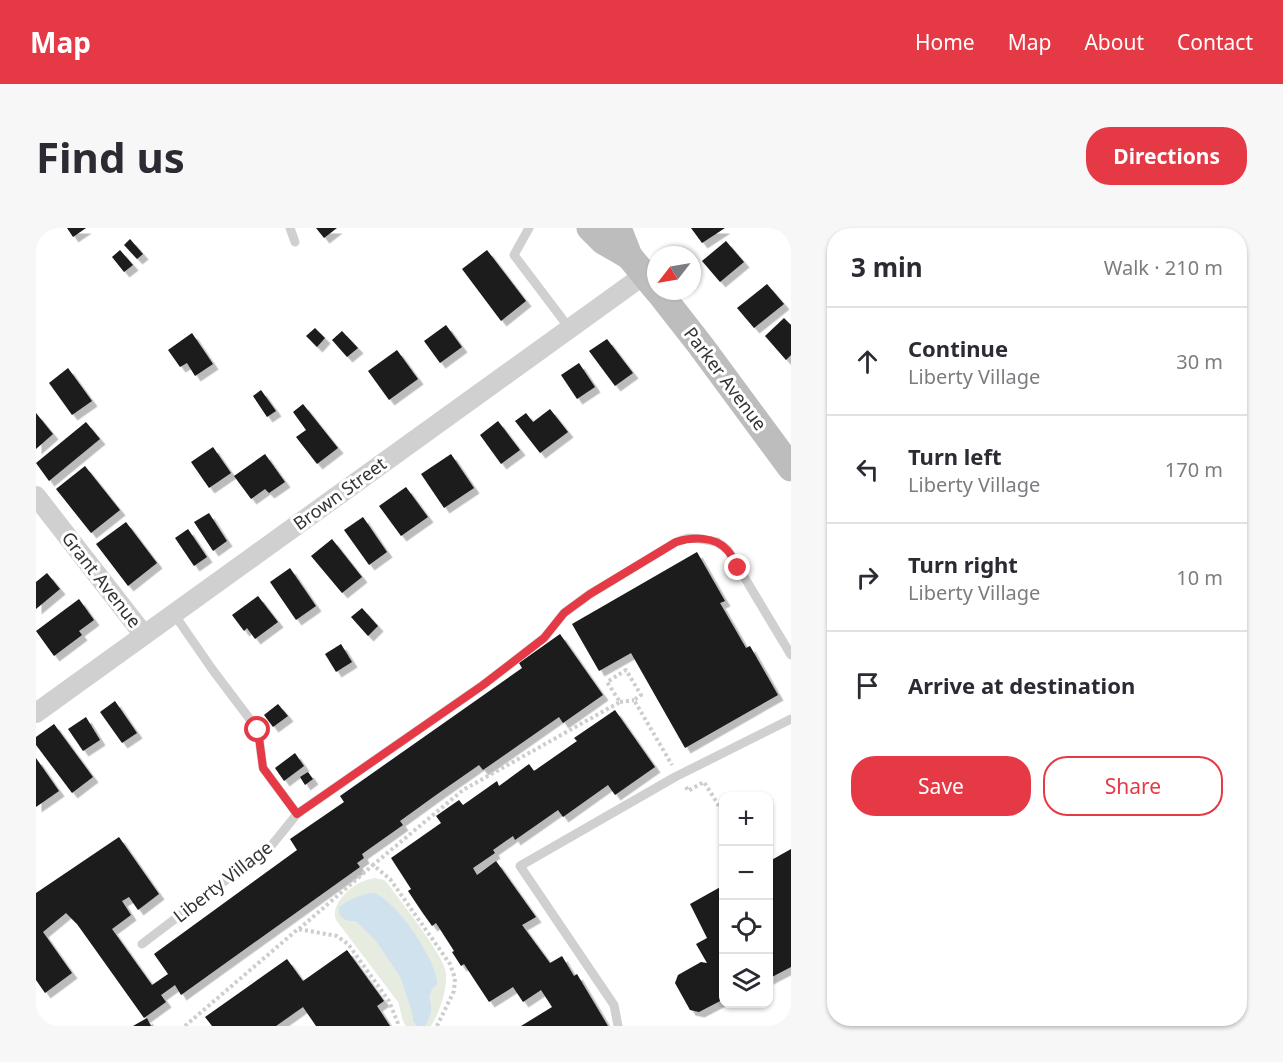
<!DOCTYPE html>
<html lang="en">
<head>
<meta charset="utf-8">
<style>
  :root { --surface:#fff; --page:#f7f7f7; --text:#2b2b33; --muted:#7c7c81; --line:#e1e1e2; --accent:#e63946 }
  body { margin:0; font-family:"Noto Sans",sans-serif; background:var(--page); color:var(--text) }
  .controls { position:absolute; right:18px; bottom:18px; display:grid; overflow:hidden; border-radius:12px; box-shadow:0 2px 4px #0004 }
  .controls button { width:54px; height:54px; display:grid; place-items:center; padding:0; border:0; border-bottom:2px solid var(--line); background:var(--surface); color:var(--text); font:30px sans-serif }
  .compass { position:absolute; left:611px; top:18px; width:54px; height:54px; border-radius:50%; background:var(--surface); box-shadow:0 2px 4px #0004; rotate:239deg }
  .stop { position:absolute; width:18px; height:18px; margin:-14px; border:4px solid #e63946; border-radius:50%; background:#fff }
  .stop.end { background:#e63946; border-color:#fff; box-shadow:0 2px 6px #0008 }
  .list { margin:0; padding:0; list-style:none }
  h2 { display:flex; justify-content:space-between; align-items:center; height:78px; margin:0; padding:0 24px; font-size:26px }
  h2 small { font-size:20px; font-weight:400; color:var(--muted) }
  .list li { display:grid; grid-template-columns:39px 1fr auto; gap:18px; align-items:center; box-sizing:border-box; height:108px; padding:0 24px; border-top:2px solid var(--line) }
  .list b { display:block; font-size:22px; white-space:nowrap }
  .list p { margin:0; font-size:20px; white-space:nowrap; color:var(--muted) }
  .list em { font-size:20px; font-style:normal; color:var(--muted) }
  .actions { display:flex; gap:12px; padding:18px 24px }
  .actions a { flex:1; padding:14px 0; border:2px solid var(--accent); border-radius:24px; text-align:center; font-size:21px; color:var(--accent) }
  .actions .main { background:var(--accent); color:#fff }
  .icon { flex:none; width:33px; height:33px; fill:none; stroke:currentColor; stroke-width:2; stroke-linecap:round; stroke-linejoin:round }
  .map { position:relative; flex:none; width:755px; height:798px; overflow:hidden; border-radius:24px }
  header { display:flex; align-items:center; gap:36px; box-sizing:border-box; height:84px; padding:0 30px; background:var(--accent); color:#fff }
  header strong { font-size:28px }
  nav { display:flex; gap:33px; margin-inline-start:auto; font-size:21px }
  .intro { display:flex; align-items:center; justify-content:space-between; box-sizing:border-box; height:144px; padding:0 36px }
  h1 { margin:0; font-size:42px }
  .button { padding:15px 27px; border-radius:24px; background:var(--accent); color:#fff; font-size:21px; font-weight:700 }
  main { display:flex; gap:36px; padding:0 36px }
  aside { flex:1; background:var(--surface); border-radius:24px; box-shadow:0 2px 4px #0004 }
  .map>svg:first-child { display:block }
  .green { fill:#e6ecdf }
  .water { fill:#cfe2ee }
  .building { fill:#1a1a1a; filter:url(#shadow) }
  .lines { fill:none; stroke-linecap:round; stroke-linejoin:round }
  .path { stroke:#cdcdcd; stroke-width:4; stroke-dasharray:3 3; stroke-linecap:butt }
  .lane { stroke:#d0d0d0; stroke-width:9 }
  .street { stroke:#d0d0d0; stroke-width:20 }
  .secondary { stroke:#bdbdbd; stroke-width:27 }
  .rail-casing { stroke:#888; stroke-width:7 }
  .rail { stroke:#fff; stroke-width:4.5; stroke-dasharray:14; stroke-linecap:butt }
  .route { stroke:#e63946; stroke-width:8 }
  .labels { text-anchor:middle; stroke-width:6; stroke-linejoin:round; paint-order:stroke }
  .street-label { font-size:18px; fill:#333; stroke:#fff }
</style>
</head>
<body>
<header>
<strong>Map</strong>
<nav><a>Home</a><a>Map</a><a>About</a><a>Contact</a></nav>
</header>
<div class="intro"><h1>Find us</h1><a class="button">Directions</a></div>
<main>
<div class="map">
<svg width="755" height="798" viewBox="0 0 755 798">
  <defs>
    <filter id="shadow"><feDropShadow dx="5.5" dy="5.5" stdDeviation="0" flood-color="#0004"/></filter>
  </defs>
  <rect width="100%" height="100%" fill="#fff"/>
  <path class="green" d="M 339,650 L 348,652 L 352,656 C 365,674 408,727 410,745 C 411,763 404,783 395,798 L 370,798 C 365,791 365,782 362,774 L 300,692 C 294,678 312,660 325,654 C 329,652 334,651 339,650 Z"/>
  <path class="water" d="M 339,665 C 361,677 382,708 393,730 C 397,737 399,745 401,753 L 401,756 L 396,761 L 393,769 C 397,780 395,788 389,798 L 381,798 L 377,793 L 377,788 L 365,750 L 340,713 L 320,693 C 310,693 301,691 303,679 C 315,670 325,666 339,665 Z"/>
  <g class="building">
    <path d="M 31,0 L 50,0 L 37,9 Z"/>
    <path d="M 280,0 L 301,0 L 288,10 Z"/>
    <path d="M 655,0 L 689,0 L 666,15 Z"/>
    <path d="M 94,11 L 107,26 L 101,31 L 88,17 Z"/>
    <path d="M 690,13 L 708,34 L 684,54 L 666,33 Z"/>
    <path d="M 84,22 L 97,37 L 88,44 L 76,29 Z"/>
    <path d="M 451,22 L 490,73 L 465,93 L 426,41 Z"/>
    <path d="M 731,56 L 748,76 L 718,100 L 701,80 Z"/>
    <path d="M 748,90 L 755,97 L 755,127 L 750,132 L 729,108 Z"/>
    <path d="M 410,97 L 426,119 L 404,135 L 388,113 Z"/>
    <path d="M 279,100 L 289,110 L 281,119 L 270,108 Z"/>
    <path d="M 306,103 L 322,120 L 311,129 L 296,112 Z"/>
    <path d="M 156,105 L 177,136 L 159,148 L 151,135 L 144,139 L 132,122 Z"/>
    <path d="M 571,111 L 597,145 L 579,158 L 553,123 Z"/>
    <path d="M 361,122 L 382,151 L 353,172 L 332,143 Z"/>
    <path d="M 543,135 L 559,159 L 541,171 L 525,147 Z"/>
    <path d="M 32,140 L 56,173 L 36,187 L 13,155 Z"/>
    <path d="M 225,162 L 240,183 L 231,189 L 217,168 Z"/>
    <path d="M 267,176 L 302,220 L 281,236 L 260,209 L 270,202 L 257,184 Z"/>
    <path d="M 514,181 L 532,204 L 504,225 L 479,193 L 490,185 L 497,194 Z"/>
    <path d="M 0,185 L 17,206 L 0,221 Z"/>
    <path d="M 462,193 L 484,222 L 465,236 L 444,207 Z"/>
    <path d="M 50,194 L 64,211 L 13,253 L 0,235 Z"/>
    <path d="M 177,219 L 195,245 L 173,260 L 155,234 Z"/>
    <path d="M 229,226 L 249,254 L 233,265 L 229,261 L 215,271 L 198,248 Z"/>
    <path d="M 415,226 L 438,260 L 408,280 L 385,246 Z"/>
    <path d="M 49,238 L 84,282 L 55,305 L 20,261 Z"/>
    <path d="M 370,259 L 392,289 L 365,308 L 343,278 Z"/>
    <path d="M 173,285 L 191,313 L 177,323 L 158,294 Z"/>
    <path d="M 327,289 L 351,324 L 333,337 L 308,302 Z"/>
    <path d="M 90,294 L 121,335 L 92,358 L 60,316 Z"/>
    <path d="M 152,301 L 171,329 L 158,338 L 139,310 Z"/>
    <path d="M 296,311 L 326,349 L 306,365 L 275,328 Z"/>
    <path d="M 661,324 L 689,373 L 684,375 L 710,420 L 714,418 L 742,467 L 649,520 L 595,425 L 563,443 L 536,396 Z"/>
    <path d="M 254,340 L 280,378 L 260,392 L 234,354 Z"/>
    <path d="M 11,345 L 24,361 L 0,381 L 0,354 Z"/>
    <path d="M 222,368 L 242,394 L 219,411 L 211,400 L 208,403 L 196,387 Z"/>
    <path d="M 43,371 L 58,392 L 43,403 L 46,407 L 18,428 L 0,403 Z"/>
    <path d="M 326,380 L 342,398 L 332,408 L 315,389 Z"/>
    <path d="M 524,406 L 567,467 L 527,495 L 523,489 L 447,542 L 443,537 L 400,567 L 364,593 L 367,597 L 326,626 L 328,630 L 321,635 L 324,639 L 145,767 L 139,757 L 125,767 L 130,774 L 108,790 L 41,696 L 30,685 L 7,704 L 36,745 L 9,765 L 0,752 L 0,665 L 83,609 L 123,666 L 102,682 L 93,669 L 86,673 L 95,687 L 76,701 L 116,757 L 132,746 L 118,726 L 261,622 L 254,611 L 308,574 L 304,568 L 486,440 L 483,435 Z"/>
    <path d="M 305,416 L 316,434 L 300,444 L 289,426 Z"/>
    <path d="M 79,473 L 101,505 L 86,515 L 64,484 Z"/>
    <path d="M 242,476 L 252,488 L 237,499 L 228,487 Z"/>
    <path d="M 579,482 L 619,539 L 579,567 L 572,557 L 527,589 L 522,582 L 479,612 L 477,608 L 457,622 L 459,625 L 437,640 L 441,647 L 460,633 L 500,689 L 486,697 L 514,735 L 526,728 L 538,748 L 541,746 L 572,798 L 485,798 L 516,779 L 505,762 L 487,774 L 477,759 L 453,774 L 428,736 L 425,738 L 416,724 L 418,723 L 400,695 L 396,698 L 386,684 L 372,663 L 375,661 L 355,630 L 405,595 L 400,588 L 423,572 L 427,577 L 461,553 L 463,558 L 493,536 L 498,543 L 541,513 L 538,510 Z"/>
    <path d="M 50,489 L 64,512 L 47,523 L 32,501 Z"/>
    <path d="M 18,496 L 57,549 L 36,565 L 0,517 L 0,509 Z"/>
    <path d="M 259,525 L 268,538 L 248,553 L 239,540 Z"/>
    <path d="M 0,530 L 23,563 L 0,579 Z"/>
    <path d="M 272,544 L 277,551 L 269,557 L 264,549 Z"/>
    <path d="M 755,621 L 755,739 L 732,751 L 732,634 Z"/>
    <path d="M 688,657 L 688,771 L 663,784 L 654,782 L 639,755 L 642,747 L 665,734 L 671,735 L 660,716 L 671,710 L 654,676 Z"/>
    <path d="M 311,722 L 348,773 L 341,778 L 354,798 L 280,798 L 267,779 L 240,798 L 176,798 L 169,789 L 251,731 L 267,753 Z"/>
    <path d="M 111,790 L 115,798 L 97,798 Z"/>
  </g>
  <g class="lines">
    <g class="path">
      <path d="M 584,474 L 598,472"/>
      <path d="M 650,559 L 652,563 L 668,554 L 688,586"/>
      <path d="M 263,701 L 337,637"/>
      <path d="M 149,798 L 262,701 L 301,708 L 312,716 L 353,773 L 363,798"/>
      <path d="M 401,798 L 418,763 L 419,750 L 414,736 L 354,651 L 337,637 L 427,562 L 584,474 L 571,454 L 590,442 L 605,467 L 598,472 L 636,537"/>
    </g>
    <g class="lane">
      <path d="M 254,0 L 259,14"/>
      <path d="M 493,0 L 478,27 L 534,101"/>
      <path d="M 138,386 L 176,441 L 222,502 L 227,540 L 261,586 L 447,457 L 508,410 L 528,385 L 554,366 L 640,314 L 652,310 L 665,311 L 681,314 L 692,322 L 755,427"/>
      <path d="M 106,716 L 235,618 L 261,586"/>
      <path d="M 582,798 L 578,777 L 484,638 L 639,549 L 755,491"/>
    </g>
    <g class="street">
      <path d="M 0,268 L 108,407"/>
      <path d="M 0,485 L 608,47"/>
    </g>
    <g class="secondary">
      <path d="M 554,0 L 567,13 L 593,28"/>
      <path d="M 582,0 L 593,28 L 620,61"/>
      <path d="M 622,63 L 665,118 L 755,240"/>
    </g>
    <defs>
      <path id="rail" d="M 754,798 L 755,797"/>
    </defs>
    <use href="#rail" class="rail-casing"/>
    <use href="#rail" class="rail"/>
  </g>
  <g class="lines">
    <path class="route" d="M 222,502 L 227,540 L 261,586 L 447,457 L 508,410 L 528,385 L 554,366 L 640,314 C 656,309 679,308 691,322 C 696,327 699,334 702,340"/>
  </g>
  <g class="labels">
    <g class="street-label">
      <text transform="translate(689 151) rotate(53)" y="6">Parker Avenue</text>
      <text transform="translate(304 266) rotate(-36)" y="6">Brown Street</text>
      <text transform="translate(65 352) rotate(52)" y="6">Grant Avenue</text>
      <text transform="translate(187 654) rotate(-38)" y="6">Liberty Village</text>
    </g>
  </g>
</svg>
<div class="controls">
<button>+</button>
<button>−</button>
<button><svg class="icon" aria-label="locate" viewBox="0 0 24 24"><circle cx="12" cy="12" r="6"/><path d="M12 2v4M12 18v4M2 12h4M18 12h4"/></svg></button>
<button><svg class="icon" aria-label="layers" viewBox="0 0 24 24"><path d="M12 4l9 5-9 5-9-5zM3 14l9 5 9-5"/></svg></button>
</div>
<svg class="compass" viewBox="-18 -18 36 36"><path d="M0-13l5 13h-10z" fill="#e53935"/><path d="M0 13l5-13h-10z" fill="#7c7c81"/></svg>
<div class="stop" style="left:222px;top:502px"></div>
<div class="stop end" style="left:702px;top:340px"></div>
</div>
<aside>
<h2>3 min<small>Walk · 210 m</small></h2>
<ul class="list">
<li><svg class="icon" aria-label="ahead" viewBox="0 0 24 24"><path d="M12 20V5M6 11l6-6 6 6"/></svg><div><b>Continue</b><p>Liberty Village</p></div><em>30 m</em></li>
<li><svg class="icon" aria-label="left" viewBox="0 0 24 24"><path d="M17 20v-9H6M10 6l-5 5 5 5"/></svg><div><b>Turn left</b><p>Liberty Village</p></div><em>170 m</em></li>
<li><svg class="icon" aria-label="right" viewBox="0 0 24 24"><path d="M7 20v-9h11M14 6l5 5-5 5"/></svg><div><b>Turn right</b><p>Liberty Village</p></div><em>10 m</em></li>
<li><svg class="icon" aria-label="arrive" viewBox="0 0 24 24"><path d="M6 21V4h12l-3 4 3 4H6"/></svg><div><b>Arrive at destination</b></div></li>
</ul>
<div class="actions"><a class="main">Save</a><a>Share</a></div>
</aside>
</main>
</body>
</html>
